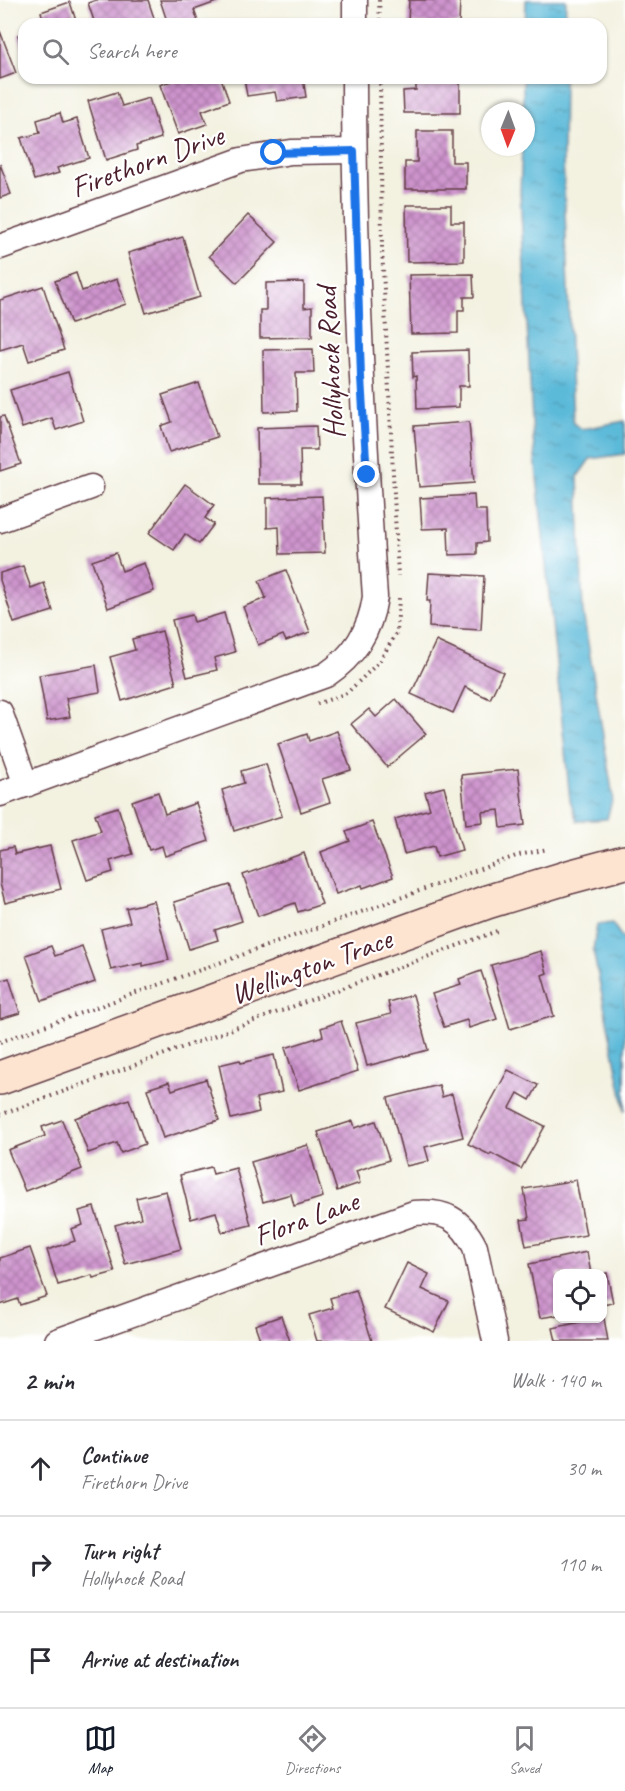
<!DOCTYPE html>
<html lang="en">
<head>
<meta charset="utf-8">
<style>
  :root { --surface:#fff; --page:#f2f2f3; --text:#2b2b33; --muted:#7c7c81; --line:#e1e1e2; --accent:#111827 }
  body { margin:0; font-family:Caveat,sans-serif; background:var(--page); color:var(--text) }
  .controls { position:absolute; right:18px; bottom:18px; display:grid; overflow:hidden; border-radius:12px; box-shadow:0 2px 4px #0004 }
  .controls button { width:54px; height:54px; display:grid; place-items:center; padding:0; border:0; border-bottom:2px solid var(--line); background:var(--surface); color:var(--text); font:30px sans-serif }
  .compass { position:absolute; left:481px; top:102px; width:54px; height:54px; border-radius:50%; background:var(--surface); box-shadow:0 2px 4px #0004; rotate:181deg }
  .stop { position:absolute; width:18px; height:18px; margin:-14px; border:4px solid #1a73e8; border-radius:50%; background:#fff }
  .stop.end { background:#1a73e8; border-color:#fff; box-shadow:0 2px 6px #0008 }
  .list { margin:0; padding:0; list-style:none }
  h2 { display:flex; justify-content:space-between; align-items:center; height:78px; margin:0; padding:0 24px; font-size:26px }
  h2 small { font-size:20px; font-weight:400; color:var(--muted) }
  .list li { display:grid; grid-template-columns:39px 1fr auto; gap:18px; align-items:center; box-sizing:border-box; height:96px; padding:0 24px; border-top:2px solid var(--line) }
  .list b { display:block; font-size:22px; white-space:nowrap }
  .list p { margin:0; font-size:20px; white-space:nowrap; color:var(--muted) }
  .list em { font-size:20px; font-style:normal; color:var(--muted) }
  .icon { flex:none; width:33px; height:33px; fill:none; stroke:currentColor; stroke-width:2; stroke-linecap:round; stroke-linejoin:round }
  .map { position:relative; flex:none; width:625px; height:1341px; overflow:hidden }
  .search { position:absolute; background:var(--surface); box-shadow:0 2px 4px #0004; left:18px; right:18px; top:18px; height:66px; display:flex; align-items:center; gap:15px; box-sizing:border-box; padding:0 21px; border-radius:18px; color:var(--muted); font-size:22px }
  .sheet { height:366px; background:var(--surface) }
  nav { display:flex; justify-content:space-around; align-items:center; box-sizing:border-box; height:84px; border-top:2px solid var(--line); background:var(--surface); font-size:16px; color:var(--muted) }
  nav a { display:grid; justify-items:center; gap:3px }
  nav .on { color:var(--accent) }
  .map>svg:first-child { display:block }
  .water { fill:url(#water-ripples); stroke:#526c82; stroke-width:1.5 }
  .building { fill:url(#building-cross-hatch) }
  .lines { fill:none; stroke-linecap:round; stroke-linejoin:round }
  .street-casing { stroke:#633e46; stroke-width:27 }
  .secondary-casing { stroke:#633e46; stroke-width:36 }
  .path { stroke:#633e46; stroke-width:4; stroke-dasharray:1.5 4.5; stroke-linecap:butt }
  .street { stroke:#fff; stroke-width:24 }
  .secondary { stroke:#fde4d1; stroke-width:33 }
  .route { stroke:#1a73e8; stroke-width:8 }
  .labels { text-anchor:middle; stroke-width:4.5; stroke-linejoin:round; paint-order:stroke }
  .street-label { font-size:30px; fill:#4a1f2b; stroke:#fff }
</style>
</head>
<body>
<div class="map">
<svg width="625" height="1341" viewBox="0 0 625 1341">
  <defs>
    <pattern id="water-ripples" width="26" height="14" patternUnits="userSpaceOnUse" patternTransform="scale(1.5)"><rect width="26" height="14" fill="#5bbad9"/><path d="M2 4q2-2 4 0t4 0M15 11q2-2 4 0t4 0" fill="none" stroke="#4d97b0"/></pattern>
    <pattern id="building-cross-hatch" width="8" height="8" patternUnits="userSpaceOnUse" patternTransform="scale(1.5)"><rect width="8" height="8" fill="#ce94cd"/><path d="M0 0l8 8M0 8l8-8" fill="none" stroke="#a978a7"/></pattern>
  </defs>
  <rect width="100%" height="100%" fill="#fff"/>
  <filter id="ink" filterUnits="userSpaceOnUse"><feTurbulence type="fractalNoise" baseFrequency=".0167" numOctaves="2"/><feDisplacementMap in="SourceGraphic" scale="12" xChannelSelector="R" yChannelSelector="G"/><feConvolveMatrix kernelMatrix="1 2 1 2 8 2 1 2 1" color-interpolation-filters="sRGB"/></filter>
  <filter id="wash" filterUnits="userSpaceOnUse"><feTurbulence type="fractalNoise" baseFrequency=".008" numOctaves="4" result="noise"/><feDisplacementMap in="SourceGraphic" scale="24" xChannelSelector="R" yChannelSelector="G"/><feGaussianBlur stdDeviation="1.35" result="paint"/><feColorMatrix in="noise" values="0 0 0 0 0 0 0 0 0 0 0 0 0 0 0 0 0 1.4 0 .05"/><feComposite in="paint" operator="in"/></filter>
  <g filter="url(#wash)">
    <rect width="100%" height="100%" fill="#f3f1e0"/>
    <g class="water">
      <path d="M 526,0 L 566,0 L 565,24 L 525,24 Z"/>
      <path d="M 523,78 L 564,78 L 563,157 L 573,423 L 582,429 L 625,421 L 625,454 L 590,459 L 578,476 L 583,612 L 613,797 L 607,819 L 577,821 L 570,800 L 533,438 L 520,192 L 522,147 L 526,147 L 526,111 L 523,111 Z"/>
      <path d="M 612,923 L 624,940 L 625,946 L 625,1111 L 593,950 L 597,925 Z"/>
    </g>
    <g id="blocks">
      <g class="building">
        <path d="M 96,0 L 148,0 L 156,24 L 95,24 L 88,3 Z"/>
        <path d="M 160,0 L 222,0 L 194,10 L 199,24 L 168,24 Z"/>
        <path d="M 409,0 L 460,0 L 459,24 L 408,24 Z"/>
        <path d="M 70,2 L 77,24 L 45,24 L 41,12 Z"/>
        <path d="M 0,31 L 16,73 L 0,79 Z"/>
        <path d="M 24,33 L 24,52 L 18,35 Z"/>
        <path d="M 179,78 L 221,78 L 229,101 L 202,111 L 207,124 L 178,134 L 160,85 Z"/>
        <path d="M 244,78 L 303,78 L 306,97 L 277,101 L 275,92 L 247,96 Z"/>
        <path d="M 416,78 L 460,78 L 460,113 L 404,113 L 403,91 L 416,90 Z"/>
        <path d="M 117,92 L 122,106 L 149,98 L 161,138 L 136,146 L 137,150 L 106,160 L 88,101 Z"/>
        <path d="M 60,113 L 63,123 L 77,119 L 89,158 L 57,168 L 59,173 L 34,180 L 21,138 L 40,133 L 37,120 Z"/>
        <path d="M 417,131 L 452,131 L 452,162 L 466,162 L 466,189 L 405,189 L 405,162 L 417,162 Z"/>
        <path d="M 0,164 L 11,194 L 0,198 Z"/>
        <path d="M 406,205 L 451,205 L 451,222 L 464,222 L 464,261 L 407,262 Z"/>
        <path d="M 248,215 L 277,242 L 237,283 L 209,256 Z"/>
        <path d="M 183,237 L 200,297 L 146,313 L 128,253 Z"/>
        <path d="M 76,273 L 82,291 L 117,279 L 126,304 L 71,324 L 55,281 Z"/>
        <path d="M 473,274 L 474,297 L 464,297 L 464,310 L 458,310 L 458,333 L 411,334 L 409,275 Z"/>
        <path d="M 304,282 L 304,308 L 312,307 L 312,337 L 260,338 L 260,310 L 266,310 L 266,283 Z"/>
        <path d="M 43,286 L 64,350 L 29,361 L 23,343 L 0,350 L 0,300 Z"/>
        <path d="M 313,349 L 314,373 L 296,373 L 297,411 L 264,412 L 263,350 Z"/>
        <path d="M 468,350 L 469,386 L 459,386 L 459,407 L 417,409 L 416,376 L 413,377 L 412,352 Z"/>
        <path d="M 68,372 L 83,421 L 56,430 L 52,418 L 22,428 L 10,390 Z"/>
        <path d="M 199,383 L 217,437 L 169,452 L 161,426 L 172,422 L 162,395 Z"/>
        <path d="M 4,416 L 21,464 L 0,471 L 0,417 Z"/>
        <path d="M 469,422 L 474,483 L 419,487 L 414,426 Z"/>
        <path d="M 316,426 L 317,450 L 300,450 L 301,484 L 258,484 L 257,428 Z"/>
        <path d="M 185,484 L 214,505 L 205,518 L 214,524 L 199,544 L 185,534 L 174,550 L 149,533 Z"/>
        <path d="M 474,495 L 475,510 L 486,510 L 487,542 L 477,543 L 477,554 L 449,555 L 448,528 L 422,529 L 420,498 Z"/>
        <path d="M 322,496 L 325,553 L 280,554 L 279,527 L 267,528 L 267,498 Z"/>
        <path d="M 116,553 L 122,571 L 144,563 L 154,591 L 108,608 L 92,561 Z"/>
        <path d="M 23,566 L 31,588 L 44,583 L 53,611 L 14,623 L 0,580 L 0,573 Z"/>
        <path d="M 286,570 L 310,632 L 286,641 L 283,635 L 258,645 L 243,607 L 266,598 L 259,581 Z"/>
        <path d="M 429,573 L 484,576 L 481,630 L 429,627 L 430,601 L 427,601 Z"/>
        <path d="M 224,613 L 235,652 L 214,658 L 217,670 L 187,677 L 172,620 L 192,615 L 194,622 Z"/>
        <path d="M 162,631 L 176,684 L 122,701 L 110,657 L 135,650 L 132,639 Z"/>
        <path d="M 436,641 L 503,672 L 490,699 L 465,687 L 453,713 L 411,694 Z"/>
        <path d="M 96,665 L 100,692 L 66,698 L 70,717 L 47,721 L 39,675 Z"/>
        <path d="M 396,699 L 426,734 L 387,767 L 351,724 L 369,709 L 376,717 Z"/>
        <path d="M 337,731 L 351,770 L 322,779 L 330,802 L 301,812 L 278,744 L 307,734 L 309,741 Z"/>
        <path d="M 266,764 L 282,816 L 234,831 L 222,790 L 244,783 L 241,771 Z"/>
        <path d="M 518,769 L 525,825 L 501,828 L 499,810 L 482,812 L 483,822 L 466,824 L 461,775 Z"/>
        <path d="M 444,787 L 462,850 L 437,857 L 434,846 L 404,854 L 395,819 L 430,809 L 425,792 Z"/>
        <path d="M 158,792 L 165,814 L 196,803 L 209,841 L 165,856 L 162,846 L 149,850 L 132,801 Z"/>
        <path d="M 118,807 L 133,854 L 110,861 L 113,872 L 87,880 L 73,840 L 101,831 L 95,814 Z"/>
        <path d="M 372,822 L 393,877 L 363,888 L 362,885 L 336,894 L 321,852 L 350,841 L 346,832 Z"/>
        <path d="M 50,846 L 61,889 L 5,903 L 0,883 L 0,850 L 13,847 L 15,854 Z"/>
        <path d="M 304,853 L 322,904 L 298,912 L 295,903 L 258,916 L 243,875 Z"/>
        <path d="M 230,885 L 242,921 L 215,930 L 218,940 L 189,949 L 174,902 Z"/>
        <path d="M 154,901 L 169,960 L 143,966 L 143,963 L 111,970 L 101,929 L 130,922 L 126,908 Z"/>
        <path d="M 51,946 L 55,956 L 82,946 L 95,982 L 42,1001 L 26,955 Z"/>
        <path d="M 541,951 L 547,973 L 542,975 L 554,1016 L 510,1029 L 491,965 Z"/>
        <path d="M 481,971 L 497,1019 L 469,1028 L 467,1020 L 444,1027 L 432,994 L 461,985 L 459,979 Z"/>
        <path d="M 9,978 L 20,1013 L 0,1019 L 0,981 Z"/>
        <path d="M 413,995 L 428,1050 L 367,1066 L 356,1023 L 391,1014 L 388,1002 Z"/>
        <path d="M 341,1021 L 358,1071 L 299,1090 L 285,1048 L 323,1036 L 321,1028 Z"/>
        <path d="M 274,1055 L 282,1092 L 256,1098 L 259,1112 L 231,1119 L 219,1065 L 240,1060 L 241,1063 Z"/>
        <path d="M 508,1070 L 538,1085 L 530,1100 L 518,1093 L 510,1108 L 545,1126 L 521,1169 L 491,1153 L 490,1155 L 468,1144 Z"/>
        <path d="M 206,1079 L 219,1120 L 163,1138 L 147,1089 L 169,1082 L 172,1090 Z"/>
        <path d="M 439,1085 L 442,1097 L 452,1094 L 463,1137 L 425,1147 L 429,1161 L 406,1166 L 388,1098 Z"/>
        <path d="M 129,1099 L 145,1144 L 121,1153 L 117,1143 L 88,1153 L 75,1118 Z"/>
        <path d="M 62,1120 L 82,1169 L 25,1191 L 8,1150 L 45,1136 L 42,1127 Z"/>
        <path d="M 353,1121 L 355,1128 L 376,1121 L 389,1160 L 356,1171 L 360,1183 L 337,1191 L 318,1132 Z"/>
        <path d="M 308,1145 L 323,1197 L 294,1206 L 291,1194 L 263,1202 L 251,1162 Z"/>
        <path d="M 211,1167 L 213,1174 L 236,1168 L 251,1225 L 222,1232 L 216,1212 L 191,1219 L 180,1175 Z"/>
        <path d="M 576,1180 L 586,1235 L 526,1246 L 521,1220 L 529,1219 L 524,1189 Z"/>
        <path d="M 166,1191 L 181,1249 L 125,1264 L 115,1225 L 141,1218 L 136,1198 Z"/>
        <path d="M 94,1207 L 115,1272 L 93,1278 L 92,1275 L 58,1285 L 47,1250 L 75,1241 L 71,1229 L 83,1225 L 79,1211 Z"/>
        <path d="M 30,1248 L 47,1296 L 20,1305 L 18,1299 L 0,1305 L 0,1258 Z"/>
        <path d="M 587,1252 L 591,1274 L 558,1274 L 558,1315 L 540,1318 L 529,1264 Z"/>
        <path d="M 407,1263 L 429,1274 L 422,1289 L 449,1301 L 434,1332 L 385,1309 Z"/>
        <path d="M 607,1273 L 613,1303 L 602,1305 L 602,1274 Z"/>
        <path d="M 356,1290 L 372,1341 L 317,1341 L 309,1315 L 333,1308 L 330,1298 Z"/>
        <path d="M 281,1316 L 290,1341 L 255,1341 L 260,1339 L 255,1325 Z"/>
        <path d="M 598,1318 L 604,1318 L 608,1341 L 556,1341 L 553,1328 Z"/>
      </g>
    </g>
  </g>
  <g filter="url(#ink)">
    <use href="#blocks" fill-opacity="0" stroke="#633e46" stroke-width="1.5"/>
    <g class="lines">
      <defs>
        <g id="street">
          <path d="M 355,24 L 355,0"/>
          <path d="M 0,247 L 241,160 L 291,152 L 354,151"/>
          <path d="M 0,520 L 91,487"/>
          <path d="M 0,712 L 26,785"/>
          <path d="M 0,794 L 326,675 C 354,656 370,632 375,597 C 363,424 354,252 354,78"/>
          <path d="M 57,1341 L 414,1213 C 445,1210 461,1219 475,1247 L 495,1341"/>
        </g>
        <path id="secondary" d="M 0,1078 L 487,902 L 569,877 L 625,862"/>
      </defs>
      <use href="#street" class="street-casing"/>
      <use href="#secondary" class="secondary-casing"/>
      <g class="path">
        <path d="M 379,0 L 380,24"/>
        <path d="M 380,78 L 382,248 L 398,576"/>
        <path d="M 317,704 L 347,693 L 379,662 L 397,632 L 399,598"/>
        <path d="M 0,1042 L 519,855 L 548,849"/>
        <path d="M 0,1115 L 497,931"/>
      </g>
      <use href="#street" class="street"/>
      <use href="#secondary" class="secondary"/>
    </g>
  </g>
  <g class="lines" filter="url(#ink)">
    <path class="route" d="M 274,153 L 354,151 L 361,378 L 367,475"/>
  </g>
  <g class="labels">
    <g class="street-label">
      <text transform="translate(147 161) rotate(-20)" y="10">Firethorn Drive</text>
      <text transform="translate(330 363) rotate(-93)" y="10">Hollyhock Road</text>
      <text transform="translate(311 966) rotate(-20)" y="10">Wellington Trace</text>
      <text transform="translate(306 1218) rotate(-20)" y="10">Flora Lane</text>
    </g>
  </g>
</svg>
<div class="controls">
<button><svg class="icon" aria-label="locate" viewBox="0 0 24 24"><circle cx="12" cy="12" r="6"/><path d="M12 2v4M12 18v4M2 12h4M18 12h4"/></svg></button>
</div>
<svg class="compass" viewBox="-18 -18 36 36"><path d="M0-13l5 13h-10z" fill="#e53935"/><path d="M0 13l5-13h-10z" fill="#7c7c81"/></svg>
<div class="stop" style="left:274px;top:153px"></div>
<div class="stop end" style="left:367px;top:475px"></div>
<div class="search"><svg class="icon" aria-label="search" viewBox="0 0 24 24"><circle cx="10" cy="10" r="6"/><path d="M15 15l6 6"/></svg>Search here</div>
</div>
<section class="sheet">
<h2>2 min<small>Walk · 140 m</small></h2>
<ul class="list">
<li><svg class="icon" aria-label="ahead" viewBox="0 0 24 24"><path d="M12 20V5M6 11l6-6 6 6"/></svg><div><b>Continue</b><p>Firethorn Drive</p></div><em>30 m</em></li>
<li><svg class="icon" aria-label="right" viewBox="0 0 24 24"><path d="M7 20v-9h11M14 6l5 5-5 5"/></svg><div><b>Turn right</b><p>Hollyhock Road</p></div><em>110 m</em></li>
<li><svg class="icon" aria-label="arrive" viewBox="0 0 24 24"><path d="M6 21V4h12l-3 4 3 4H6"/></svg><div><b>Arrive at destination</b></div></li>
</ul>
</section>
<nav>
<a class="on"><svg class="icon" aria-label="map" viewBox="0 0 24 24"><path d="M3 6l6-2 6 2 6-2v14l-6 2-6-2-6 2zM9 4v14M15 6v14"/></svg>Map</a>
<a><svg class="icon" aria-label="directions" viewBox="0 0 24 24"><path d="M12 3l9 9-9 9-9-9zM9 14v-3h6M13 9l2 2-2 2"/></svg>Directions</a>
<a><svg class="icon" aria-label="saved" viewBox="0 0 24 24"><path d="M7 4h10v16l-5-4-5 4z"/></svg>Saved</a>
</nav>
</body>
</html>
